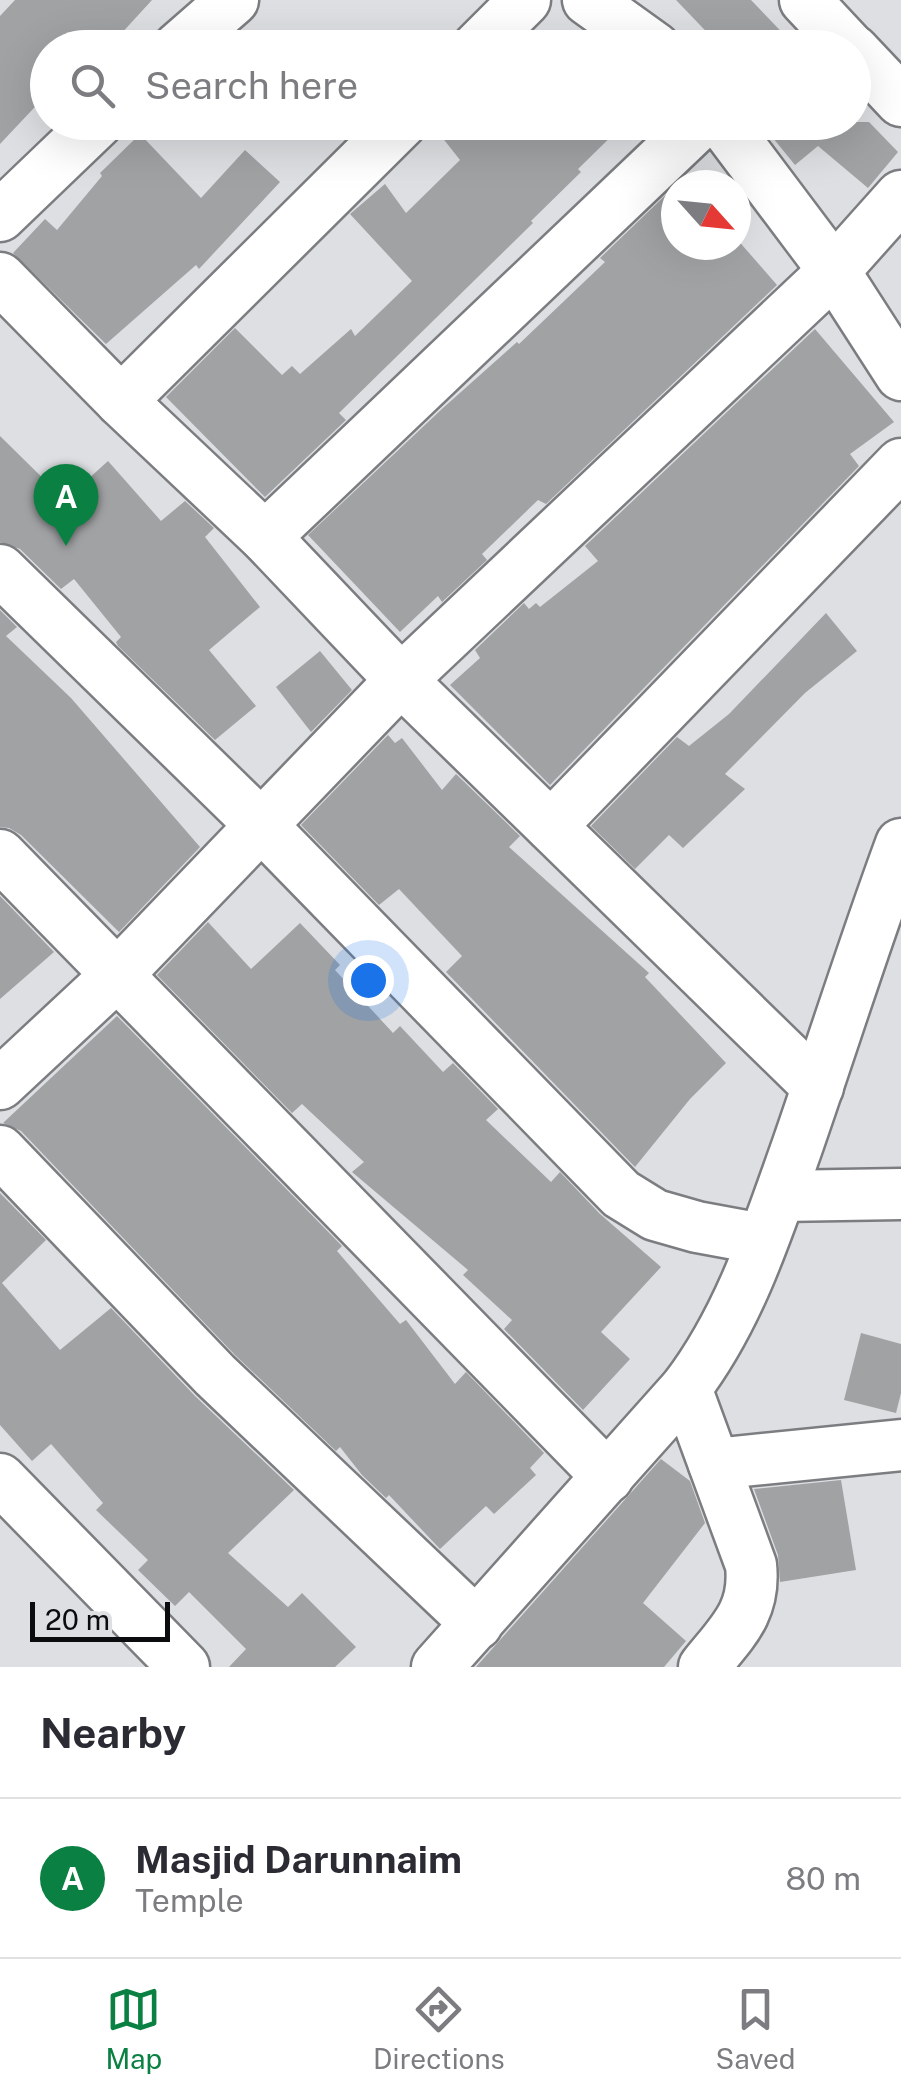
<!DOCTYPE html>
<html lang="en">
<head>
<meta charset="utf-8">
<style>
  :root { --surface:#fff; --page:#f7f7f7; --text:#2b2b33; --muted:#7c7c81; --line:#e1e1e2; --accent:#0b8043 }
  body { margin:0; font-family:"Public Sans",sans-serif; background:var(--page); color:var(--text) }
  .compass { position:absolute; left:661px; top:170px; width:90px; height:90px; border-radius:50%; background:var(--surface); box-shadow:0 10px 40px #0002; rotate:117deg }
  .scale { position:absolute; left:30px; bottom:25px; width:140px; box-sizing:border-box; padding-left:10px; border:5px solid #0b0c0d; border-top:0; font-size:28px; line-height:35px; white-space:nowrap; color:#0b0c0d; -webkit-text-stroke:8px #dddfe2; paint-order:stroke }
  .you { position:absolute; left:368px; top:980px; width:35px; height:35px; margin:-25px; border:8px solid #fff; border-radius:50%; background:#1a73e8; box-shadow:0 0 0 15px #1a73e833 }
  .badge { display:grid; place-items:center; width:65px; height:65px; border-radius:50%; background:var(--accent); color:#fff; font-size:32px; font-weight:700 }
  .pin { position:absolute; translate:-50% -82px; filter:drop-shadow(0 2px 5px #0008) }
  .pin::after { content:''; position:absolute; top:52px; width:35px; height:30px; background:inherit; clip-path:polygon(0 0,100% 0,50% 100%) }
  .list { margin:0; padding:0; list-style:none }
  h2 { display:flex; justify-content:space-between; align-items:center; height:130px; margin:0; padding:0 40px; font-size:42px }
  h2 small { font-size:32px; font-weight:400; color:var(--muted) }
  .list li { display:grid; grid-template-columns:65px 1fr auto; gap:30px; align-items:center; box-sizing:border-box; height:160px; padding:0 40px; border-top:2px solid var(--line) }
  .list b { display:block; font-size:38px; white-space:nowrap }
  .list p { margin:0; font-size:32px; white-space:nowrap; color:var(--muted) }
  .list em { font-size:32px; font-style:normal; color:var(--muted) }
  .icon { flex:none; width:55px; height:55px; fill:none; stroke:currentColor; stroke-width:2; stroke-linecap:round; stroke-linejoin:round }
  .map { position:relative; flex:none; width:901px; height:1667px; overflow:hidden }
  .search { position:absolute; background:var(--surface); box-shadow:0 10px 40px #0002; left:30px; right:30px; top:30px; height:110px; display:flex; align-items:center; gap:25px; box-sizing:border-box; padding:0 35px; border-radius:55px; color:var(--muted); font-size:38px }
  .sheet { height:290px; background:var(--surface) }
  nav { display:flex; justify-content:space-around; align-items:center; box-sizing:border-box; height:140px; border-top:2px solid var(--line); background:var(--surface); font-size:28px; color:var(--muted) }
  nav a { display:grid; justify-items:center; gap:5px }
  nav .on { color:var(--accent) }
  .map>svg:first-child { display:block }
  .building { fill:#a0a2a4 }
  .lines { fill:none; stroke-linecap:round; stroke-linejoin:round }
  .street-casing { stroke:#7c7d80; stroke-width:55 }
  .street { stroke:#fff; stroke-width:50 }
</style>
</head>
<body>
<div class="map">
<svg width="901" height="1667" viewBox="0 0 901 1667">
  <rect width="100%" height="100%" fill="#dddfe2"/>
  <g class="building">
    <path d="M 15,0 L 152,0 L 108,48 L 48,48 L 48,93 L 0,144 L 0,16 Z"/>
    <path d="M 676,0 L 751,0 L 797,48 L 722,48 Z"/>
    <path d="M 430,122 L 626,122 L 578,169 L 581,172 L 531,221 L 533,223 L 339,413 L 346,420 L 265,497 L 166,397 L 235,328 L 282,375 L 292,366 L 300,374 L 351,329 L 355,336 L 412,281 L 350,214 L 385,184 L 406,213 L 460,160 Z"/>
    <path d="M 760,122 L 869,122 L 898,152 L 868,188 L 818,146 L 795,165 Z"/>
    <path d="M 140,134 L 201,198 L 245,150 L 280,182 L 199,269 L 196,265 L 106,344 L 13,253 L 45,219 L 57,230 L 102,176 L 100,173 Z"/>
    <path d="M 676,185 L 676,245 L 736,245 L 736,238 L 777,285 L 546,504 L 538,500 L 482,554 L 487,560 L 442,602 L 438,596 L 400,632 L 308,535 L 443,408 L 517,342 L 519,344 L 605,262 L 600,258 Z"/>
    <path d="M 815,329 L 894,422 L 850,454 L 859,466 L 550,785 L 450,685 L 480,658 L 475,650 L 524,603 L 529,609 L 536,603 L 540,607 L 598,561 L 585,546 Z"/>
    <path d="M 0,436 L 65,500 L 108,461 L 161,521 L 185,501 L 214,528 L 205,537 L 260,607 L 209,650 L 256,706 L 215,740 L 118,646 L 116,642 L 121,637 L 74,579 L 61,589 L 20,549 L 0,542 Z"/>
    <path d="M 0,610 L 17,627 L 6,636 L 71,698 L 200,847 L 119,932 L 21,835 L 9,828 L 0,827 Z"/>
    <path d="M 826,613 L 857,651 L 805,693 L 725,774 L 745,789 L 683,848 L 669,835 L 635,869 L 591,826 L 677,737 L 689,746 L 729,714 Z"/>
    <path d="M 320,651 L 352,690 L 311,732 L 276,687 Z"/>
    <path d="M 388,735 L 395,743 L 402,738 L 442,790 L 456,774 L 520,836 L 509,847 L 649,973 L 645,977 L 726,1063 L 690,1099 L 635,1167 L 446,972 L 462,956 L 399,889 L 379,905 L 301,825 Z"/>
    <path d="M 0,896 L 54,952 L 0,999 Z"/>
    <path d="M 208,922 L 251,969 L 300,923 L 340,965 L 335,970 L 393,1033 L 400,1026 L 443,1072 L 453,1063 L 498,1109 L 486,1120 L 551,1182 L 560,1172 L 600,1214 L 661,1267 L 601,1332 L 630,1359 L 583,1410 L 504,1329 L 512,1320 L 463,1275 L 468,1270 L 352,1172 L 364,1162 L 302,1104 L 292,1113 L 157,975 Z"/>
    <path d="M 117,1016 L 342,1246 L 337,1251 L 400,1324 L 406,1320 L 455,1384 L 466,1372 L 544,1453 L 530,1468 L 536,1475 L 494,1514 L 486,1506 L 440,1549 L 389,1495 L 386,1498 L 362,1475 L 340,1447 L 336,1451 L 235,1355 L 21,1131 L 3,1123 Z"/>
    <path d="M 0,1193 L 46,1240 L 2,1283 L 60,1350 L 111,1308 L 195,1396 L 294,1490 L 228,1553 L 288,1607 L 302,1593 L 356,1647 L 335,1667 L 229,1667 L 246,1649 L 189,1592 L 175,1606 L 138,1570 L 148,1560 L 96,1510 L 103,1503 L 51,1444 L 32,1461 L 0,1425 Z"/>
    <path d="M 861,1333 L 901,1344 L 901,1393 L 896,1413 L 844,1400 Z"/>
    <path d="M 661,1459 L 690,1481 L 705,1523 L 643,1603 L 686,1641 L 664,1667 L 476,1667 Z"/>
    <path d="M 841,1480 L 856,1570 L 780,1582 L 778,1555 L 754,1489 Z"/>
  </g>
  <g class="lines">
    <defs>
      <g id="street">
        <path d="M 588,0 L 655,48"/>
        <path d="M 805,0 L 850,48"/>
        <path d="M 178,48 L 233,0"/>
        <path d="M 477,48 L 525,0"/>
        <path d="M 854,51 L 901,101"/>
        <path d="M 722,122 L 834,271 L 901,375"/>
        <path d="M 0,216 L 98,122"/>
        <path d="M 0,278 L 121,401 L 265,537 L 401,680 L 818,1087"/>
        <path d="M 121,401 L 402,122"/>
        <path d="M 265,537 L 701,122"/>
        <path d="M 0,570 L 262,826 L 621,1194 L 655,1215 L 697,1227 L 762,1239"/>
        <path d="M 551,826 L 901,464"/>
        <path d="M 0,855 L 608,1477"/>
        <path d="M 0,1084 L 118,974 L 401,680 L 834,271 L 901,196"/>
        <path d="M 0,1151 L 215,1375 L 477,1624"/>
        <path d="M 780,1196 L 901,1194"/>
        <path d="M 686,1388 L 751,1565 C 756,1612 732,1632 704,1667"/>
        <path d="M 714,1464 L 901,1445"/>
        <path d="M 0,1479 L 184,1667"/>
        <path d="M 437,1667 L 686,1388 C 740,1317 767,1231 797,1147 C 832,1046 864,944 901,844"/>
      </g>
    </defs>
    <use href="#street" class="street-casing"/>
    <use href="#street" class="street"/>
  </g>
</svg>
<svg class="compass" viewBox="-18 -18 36 36"><path d="M0-13l5 13h-10z" fill="#e53935"/><path d="M0 13l5-13h-10z" fill="#7c7c81"/></svg>
<div class="scale">20 m</div>
<div class="you"></div>
<div class="pin badge" style="left:66px;top:546px">A</div>
<div class="search"><svg class="icon" aria-label="search" viewBox="0 0 24 24"><circle cx="10" cy="10" r="6"/><path d="M15 15l6 6"/></svg>Search here</div>
</div>
<section class="sheet">
<h2>Nearby<small></small></h2>
<ul class="list">
<li><span class="badge">A</span><div><b>Masjid Darunnaim</b><p>Temple</p></div><em>80 m</em></li>
</ul>
</section>
<nav>
<a class="on"><svg class="icon" aria-label="map" viewBox="0 0 24 24"><path d="M3 6l6-2 6 2 6-2v14l-6 2-6-2-6 2zM9 4v14M15 6v14"/></svg>Map</a>
<a><svg class="icon" aria-label="directions" viewBox="0 0 24 24"><path d="M12 3l9 9-9 9-9-9zM9 14v-3h6M13 9l2 2-2 2"/></svg>Directions</a>
<a><svg class="icon" aria-label="saved" viewBox="0 0 24 24"><path d="M7 4h10v16l-5-4-5 4z"/></svg>Saved</a>
</nav>
</body>
</html>
